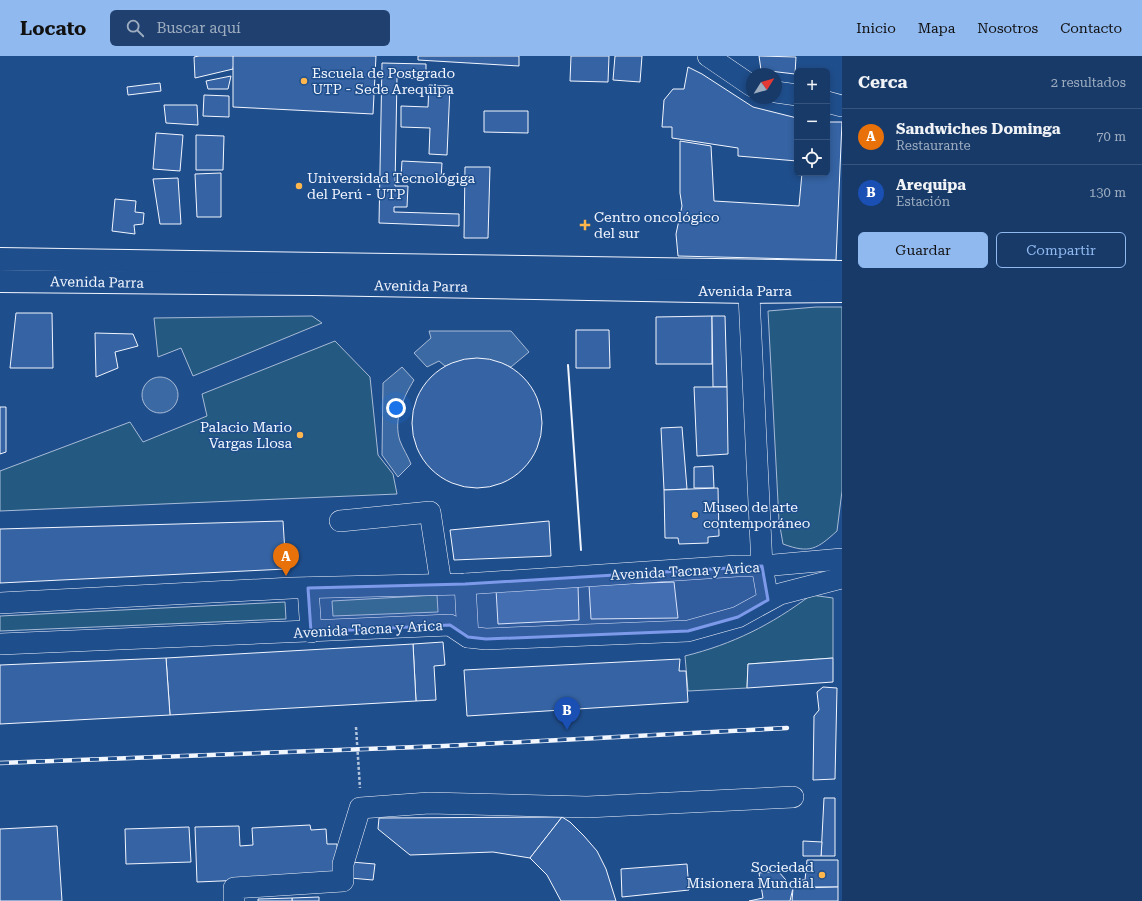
<!DOCTYPE html>
<html lang="es">
<head>
<meta charset="utf-8">
<style>
  :root { --surface:#173a69; --page:#20416f; --text:#f1f3f6; --muted:#9eadc0; --line:#36547d; --accent:#90b9f0 }
  body { margin:0; font-family:"Roboto Serif",serif; background:var(--page); color:var(--text) }
  .controls { position:absolute; right:12px; top:12px; display:grid; overflow:hidden; border-radius:6px; box-shadow:0 2px 6px #0003 }
  .controls button { width:36px; height:36px; display:grid; place-items:center; padding:0; border:0; border-bottom:1px solid var(--line); background:var(--surface); color:var(--text); font:20px sans-serif }
  .compass { position:absolute; left:746px; top:12px; width:36px; height:36px; border-radius:50%; background:var(--surface); box-shadow:0 2px 6px #0003; rotate:53deg }
  .you { position:absolute; left:396px; top:352px; width:14px; height:14px; margin:-10px; border:3px solid #fff; border-radius:50%; background:#1a73e8; box-shadow:0 0 0 6px #1a73e833 }
  .badge { display:grid; place-items:center; width:26px; height:26px; border-radius:50%; background:var(--accent); color:#fff; font-size:13px; font-weight:700 }
  .pin { position:absolute; translate:-50% -33px; filter:drop-shadow(0 1px 2px #0008) }
  .pin::after { content:''; position:absolute; top:21px; width:14px; height:12px; background:inherit; clip-path:polygon(0 0,100% 0,50% 100%) }
  .list { margin:0; padding:0; list-style:none }
  h2 { display:flex; justify-content:space-between; align-items:center; height:52px; margin:0; padding:0 16px; font-size:17px }
  h2 small { font-size:13px; font-weight:400; color:var(--muted) }
  .list li { display:grid; grid-template-columns:26px 1fr auto; gap:12px; align-items:center; box-sizing:border-box; height:56px; padding:0 16px; border-top:1px solid var(--line) }
  .list b { display:block; font-size:15px; white-space:nowrap }
  .list p { margin:0; font-size:13px; white-space:nowrap; color:var(--muted) }
  .list em { font-size:13px; font-style:normal; color:var(--muted) }
  .actions { display:flex; gap:8px; padding:12px 16px }
  .actions a { flex:1; padding:9px 0; border:1px solid var(--accent); border-radius:6px; text-align:center; font-size:14px; color:var(--accent) }
  .actions .main { background:var(--accent); color:#111 }
  .icon { flex:none; width:22px; height:22px; fill:none; stroke:currentColor; stroke-width:2; stroke-linecap:round; stroke-linejoin:round }
  .map { position:relative; flex:none; width:842px; height:845px; overflow:hidden }
  header { display:flex; align-items:center; gap:24px; box-sizing:border-box; height:56px; padding:0 20px; background:var(--accent); color:#111 }
  header strong { font-size:19px }
  nav { display:flex; gap:22px; margin-inline-start:auto; font-size:14px }
  .search { width:280px; height:36px; background:var(--page); display:flex; align-items:center; gap:10px; box-sizing:border-box; padding:0 14px; border-radius:6px; color:var(--muted); font-size:15px }
  main { display:flex }
  aside { flex:1; background:var(--surface) }
  .map>svg:first-child { display:block }
  .green { fill:#245a82; stroke:#a8bbd7 }
  .water { fill:#3b69a3; stroke:#a8bbd7 }
  .building { fill:#3563a3; stroke:#f2f6ff }
  .lines { fill:none; stroke-linecap:round; stroke-linejoin:round }
  .minor-casing { stroke:#f2f6ff; stroke-width:22 }
  .major-casing { stroke:#f2f6ff; stroke-width:24 }
  .path { stroke:#b3c4dc; stroke-width:2.5; stroke-dasharray:3 2; stroke-linecap:butt }
  .minor { stroke:#1f4e8c; stroke-width:21 }
  .major { stroke:#1f4e8c; stroke-width:22 }
  .rail-casing { stroke:#f2f6ff; stroke-width:4.5 }
  .rail { stroke:#1f4e8c; stroke-width:3; stroke-dasharray:9; stroke-linecap:butt }
  .wall { stroke:#f2f6ff; stroke-width:2 }
  .marked { fill:#7d9aea; fill-opacity:0.2; stroke:#7d9aea; stroke-width:3; stroke-linejoin:round }
  .poi-dot { fill:#ffb74d; stroke:#1f4e8c; stroke-width:1.5 }
  .labels { text-anchor:middle; stroke-width:3; stroke-linejoin:round; paint-order:stroke }
  .poi-label { font-size:14px; fill:#f2f6ff; stroke:#1f4e8c; text-anchor:start }
  .street-label { font-size:14px; fill:#f2f6ff; stroke:#1f4e8c }
</style>
</head>
<body>
<header>
<strong>Locato</strong>
<div class="search"><svg class="icon" aria-label="search" viewBox="0 0 24 24"><circle cx="10" cy="10" r="6"/><path d="M15 15l6 6"/></svg>Buscar aquí</div>
<nav><a>Inicio</a><a>Mapa</a><a>Nosotros</a><a>Contacto</a></nav>
</header>
<main>
<div class="map">
<svg width="842" height="845" viewBox="0 0 842 845">
  <rect width="100%" height="100%" fill="#1f4e8c"/>
  <g class="green">
    <path d="M 816,251 L 842,251 L 842,435 L 837,475 C 817,493 810,498 783,488 L 779,465 L 768,255 Z"/>
    <path d="M 312,260 L 322,267 L 193,320 L 181,292 L 158,301 L 154,262 Z"/>
    <path d="M 335,285 L 370,321 L 378,399 L 393,418 L 397,438 L 0,455 L 0,415 L 130,366 L 143,386 L 207,360 L 202,338 Z"/>
    <path d="M 437,539 L 438,556 L 333,560 L 332,545 Z"/>
    <path d="M 811,539 L 833,542 L 833,602 L 748,608 L 747,632 L 688,635 L 685,600 C 733,588 771,569 811,539 Z"/>
    <path d="M 285,546 L 286,563 L 0,575 L 0,560 Z"/>
  </g>
  <g class="water">
    <path d="M 429,275 L 511,275 L 529,296 L 511,311 C 483,300 473,300 445,310 L 439,305 L 427,311 L 414,297 L 431,282 Z"/>
    <path d="M 402,311 L 414,324 C 403,342 393,364 400,385 C 403,393 408,400 411,408 L 398,421 L 382,399 L 383,327 Z"/>
    <circle cx="160" cy="339" r="18"/>
  </g>
  <g class="building">
    <path d="M 199,0 L 235,0 L 233,13 L 195,22 L 194,1 Z"/>
    <path d="M 233,0 L 376,0 L 373,58 L 233,51 Z"/>
    <path d="M 418,0 L 519,0 L 519,10 L 418,4 Z"/>
    <path d="M 571,0 L 609,0 L 608,26 L 570,25 Z"/>
    <path d="M 615,0 L 642,0 L 640,26 L 613,24 Z"/>
    <path d="M 759,0 L 796,1 L 795,18 L 761,14 Z"/>
    <path d="M 382,7 L 426,8 L 426,23 L 397,22 L 395,130 L 408,130 L 407,151 L 394,151 L 394,156 L 459,158 L 459,170 L 379,167 Z"/>
    <path d="M 688,11 L 702,18 L 753,51 L 797,62 L 797,105 L 738,100 L 738,92 L 672,82 L 672,71 L 662,71 L 664,44 L 673,33 L 684,33 Z"/>
    <path d="M 231,20 L 228,33 L 208,33 L 206,25 Z"/>
    <path d="M 160,27 L 161,35 L 128,39 L 127,31 Z"/>
    <path d="M 429,29 L 450,30 L 447,99 L 429,98 L 430,72 L 401,71 L 401,50 L 428,51 Z"/>
    <path d="M 204,39 L 229,40 L 229,61 L 203,60 Z"/>
    <path d="M 164,49 L 197,49 L 198,69 L 166,67 Z"/>
    <path d="M 484,55 L 528,55 L 528,77 L 484,76 Z"/>
    <path d="M 827,66 L 842,66 L 836,204 L 678,200 L 676,178 L 682,150 L 680,137 L 680,85 L 711,90 L 714,145 L 799,150 L 802,117 L 827,117 Z"/>
    <path d="M 156,77 L 183,79 L 180,115 L 153,113 Z"/>
    <path d="M 196,79 L 224,80 L 223,114 L 196,114 Z"/>
    <path d="M 402,105 L 442,107 L 441,123 L 401,121 Z"/>
    <path d="M 465,111 L 490,111 L 488,182 L 464,182 Z"/>
    <path d="M 221,117 L 221,161 L 197,161 L 195,118 Z"/>
    <path d="M 178,122 L 181,168 L 160,168 L 153,123 Z"/>
    <path d="M 115,143 L 136,145 L 135,156 L 144,157 L 143,168 L 134,169 L 135,178 L 112,175 Z"/>
    <path d="M 16,257 L 52,257 L 53,312 L 10,312 Z"/>
    <path d="M 712,260 L 712,308 L 656,308 L 656,261 Z"/>
    <path d="M 712,260 L 725,260 L 727,331 L 713,331 Z"/>
    <path d="M 576,274 L 609,274 L 610,312 L 576,312 Z"/>
    <path d="M 95,277 L 133,278 L 138,290 L 115,296 L 118,312 L 96,321 Z"/>
    <circle cx="477" cy="367" r="65"/>
    <path d="M 694,331 L 727,331 L 728,398 L 697,400 Z"/>
    <path d="M 0,351 L 6,351 L 6,396 L 0,398 Z"/>
    <path d="M 682,371 L 687,433 L 664,434 L 661,372 Z"/>
    <path d="M 713,410 L 714,432 L 694,432 L 694,411 Z"/>
    <path d="M 718,432 L 719,480 L 708,481 L 708,487 L 679,488 L 678,482 L 665,482 L 664,434 Z"/>
    <path d="M 283,465 L 286,513 L 0,527 L 0,473 Z"/>
    <path d="M 549,465 L 551,500 L 454,504 L 450,474 Z"/>
    <path d="M 674,526 L 678,562 L 591,563 L 589,529 Z"/>
    <path d="M 578,529 L 579,564 L 498,568 L 496,533 Z"/>
    <path d="M 443,586 L 445,609 L 434,610 L 436,644 L 416,645 L 413,588 Z"/>
    <path d="M 413,588 L 416,645 L 170,659 L 166,602 Z"/>
    <path d="M 166,602 L 170,659 L 0,668 L 0,609 Z"/>
    <path d="M 833,602 L 833,626 L 747,632 L 748,608 Z"/>
    <path d="M 680,603 L 679,615 L 686,615 L 688,646 L 467,660 L 464,614 Z"/>
    <path d="M 823,631 L 837,632 L 835,723 L 813,724 L 814,660 L 819,654 L 817,636 Z"/>
    <path d="M 824,742 L 835,742 L 835,800 L 821,800 Z"/>
    <path d="M 562,761 L 530,802 L 493,796 L 410,799 L 378,773 L 379,762 Z"/>
    <path d="M 562,761 L 570,766 L 584,780 L 597,795 L 606,813 L 616,845 L 561,845 L 547,819 L 530,802 Z"/>
    <path d="M 310,769 L 311,774 L 326,773 L 327,788 L 337,788 L 338,820 L 197,826 L 195,771 L 239,770 L 240,790 L 253,789 L 252,772 Z"/>
    <path d="M 57,770 L 62,845 L 0,845 L 0,773 Z"/>
    <path d="M 189,771 L 191,806 L 126,808 L 125,773 Z"/>
    <path d="M 803,785 L 822,786 L 821,800 L 803,800 Z"/>
    <path d="M 807,804 L 838,804 L 838,831 L 796,831 L 796,824 L 805,824 Z"/>
    <path d="M 351,806 L 375,808 L 373,824 L 350,822 Z"/>
    <path d="M 687,808 L 689,834 L 622,841 L 621,813 Z"/>
    <path d="M 778,815 L 793,832 L 790,845 L 749,845 L 763,842 L 759,817 Z"/>
    <path d="M 838,831 L 838,845 L 792,845 L 793,832 Z"/>
    <path d="M 319,841 L 319,845 L 292,845 L 292,842 Z"/>
    <path d="M 292,842 L 292,845 L 258,845 L 258,843 Z"/>
  </g>
  <g class="lines">
    <defs>
      <g id="minor">
        <path d="M 708,0 L 752,30"/>
        <path d="M 776,36 L 797,39"/>
        <path d="M 827,46 L 842,50"/>
        <path d="M 748,219 L 762,510 L 768,544"/>
        <path d="M 340,465 L 430,456 L 441,528"/>
        <path d="M 465,528 L 468,581"/>
        <path d="M 308,532 L 311,576"/>
        <path d="M 0,547 L 292,532 L 465,528 L 737,510 L 762,510 L 842,503"/>
        <path d="M 0,588 L 450,569 L 468,581 L 486,583 L 688,575 L 738,561 L 780,538 L 842,522"/>
        <path d="M 234,845 L 234,832 L 343,825 L 343,808 L 360,752 L 429,747 L 587,751 L 793,741"/>
      </g>
      <g id="major">
        <path d="M 0,203 L 842,216"/>
        <path d="M 0,225 L 314,228 L 749,236 L 842,235"/>
      </g>
    </defs>
    <use href="#minor" class="minor-casing"/>
    <use href="#major" class="major-casing"/>
    <path class="path" d="M 356,671 L 360,732"/>
    <use href="#minor" class="minor"/>
    <use href="#major" class="major"/>
    <defs>
      <path id="rail" d="M 0,707 L 444,690 L 787,672"/>
    </defs>
    <use href="#rail" class="rail-casing"/>
    <use href="#rail" class="rail"/>
    <path class="wall" d="M 568,309 L 581,494"/>
  </g>
  <path class="marked" d="M 762,510 L 768,544 L 738,561 L 688,575 L 486,583 L 468,581 L 450,569 L 311,576 L 308,532 L 465,528 Z"/>
  <g class="poi-dot">
    <circle cx="304" cy="25" r="4"/>
    <circle cx="299" cy="130" r="4"/>
    <path d="M583 163h4v4h4v4h-4v4h-4v-4h-4v-4h4z"/>
    <circle cx="300" cy="379" r="4"/>
    <circle cx="695" cy="459" r="4"/>
    <circle cx="822" cy="819" r="4"/>
  </g>
  <g class="labels">
    <g class="poi-label">
      <text x="312" y="22">Escuela de Postgrado<tspan x="312" dy="16">UTP - Sede Arequipa</tspan></text>
      <text x="307" y="127">Universidad Tecnológiga<tspan x="307" dy="16">del Perú - UTP</tspan></text>
      <text x="594" y="166">Centro oncológico<tspan x="594" dy="16">del sur</tspan></text>
      <text x="292" y="376" text-anchor="end">Palacio Mario<tspan x="292" dy="16">Vargas Llosa</tspan></text>
      <text x="703" y="456">Museo de arte<tspan x="703" dy="16">contemporáneo</tspan></text>
      <text x="814" y="816" text-anchor="end">Sociedad<tspan x="814" dy="16">Misionera Mundial</tspan></text>
    </g>
    <g class="street-label">
      <text transform="translate(97 226) rotate(1)" y="5">Avenida Parra</text>
      <text transform="translate(421 230) rotate(1)" y="5">Avenida Parra</text>
      <text x="745" y="240">Avenida Parra</text>
      <text transform="translate(685 515) rotate(-3)" y="5">Avenida Tacna y Arica</text>
      <text transform="translate(368 573) rotate(-3)" y="5">Avenida Tacna y Arica</text>
    </g>
  </g>
</svg>
<div class="controls">
<button>+</button>
<button>−</button>
<button><svg class="icon" aria-label="locate" viewBox="0 0 24 24"><circle cx="12" cy="12" r="6"/><path d="M12 2v4M12 18v4M2 12h4M18 12h4"/></svg></button>
</div>
<svg class="compass" viewBox="-18 -18 36 36"><path d="M0-13l5 13h-10z" fill="#e53935"/><path d="M0 13l5-13h-10z" fill="#9eadc0"/></svg>
<div class="you"></div>
<div class="pin badge" style="left:286px;top:520px;background:#e8710a">A</div>
<div class="pin badge" style="left:567px;top:674px;background:#1a4fb4">B</div>
</div>
<aside>
<h2>Cerca<small>2 resultados</small></h2>
<ul class="list">
<li><span class="badge" style="background:#e8710a">A</span><div><b>Sandwiches Dominga</b><p>Restaurante</p></div><em>70 m</em></li>
<li><span class="badge" style="background:#1a4fb4">B</span><div><b>Arequipa</b><p>Estación</p></div><em>130 m</em></li>
</ul>
<div class="actions"><a class="main">Guardar</a><a>Compartir</a></div>
</aside>
</main>
</body>
</html>
